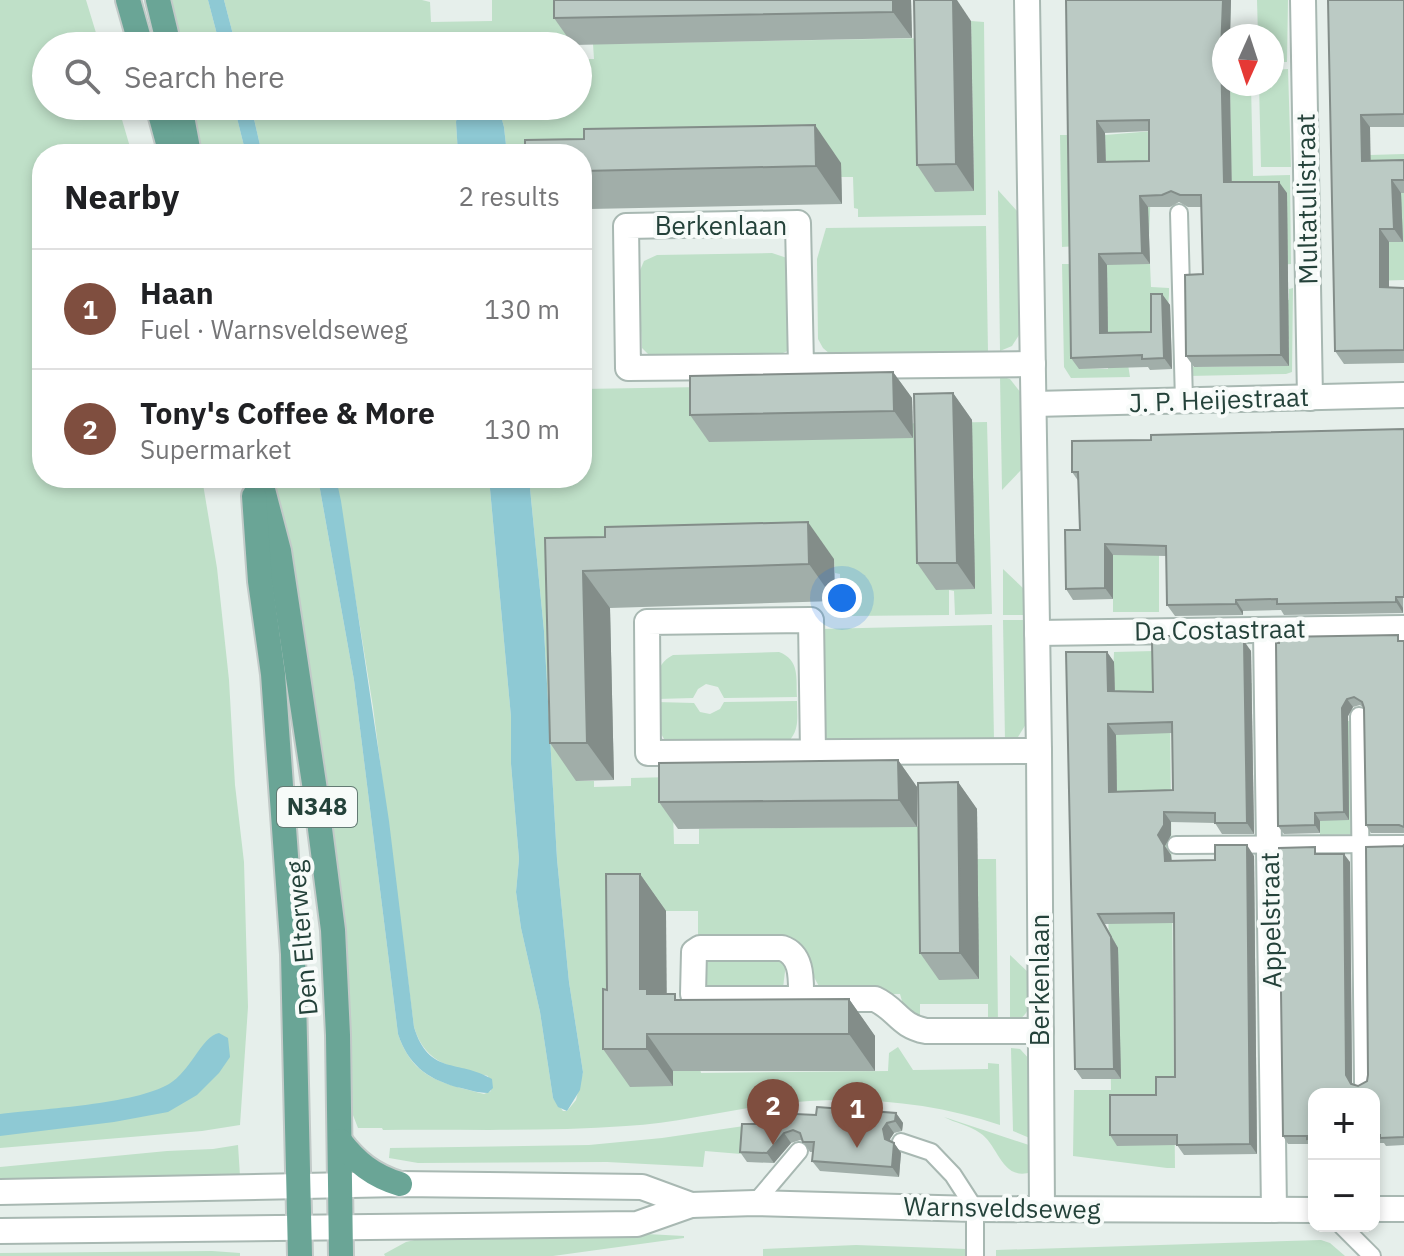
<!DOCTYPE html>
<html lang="en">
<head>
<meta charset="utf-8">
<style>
  :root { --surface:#fff; --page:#f2f2f2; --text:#202124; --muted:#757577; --line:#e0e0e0; --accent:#7f4e3f }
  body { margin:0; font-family:"IBM Plex Sans",sans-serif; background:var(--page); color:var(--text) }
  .controls { position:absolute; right:24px; bottom:24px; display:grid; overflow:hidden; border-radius:16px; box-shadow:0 4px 12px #0003 }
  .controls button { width:72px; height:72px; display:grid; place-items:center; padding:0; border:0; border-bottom:2px solid var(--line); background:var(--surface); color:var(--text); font:40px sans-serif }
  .compass { position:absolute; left:1212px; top:24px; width:72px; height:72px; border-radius:50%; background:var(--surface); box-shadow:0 4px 12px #0003; rotate:183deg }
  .you { position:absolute; left:842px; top:598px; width:28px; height:28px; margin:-20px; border:6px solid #fff; border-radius:50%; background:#1a73e8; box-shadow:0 0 0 12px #1a73e833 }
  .badge { display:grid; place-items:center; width:52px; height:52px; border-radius:50%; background:var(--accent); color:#fff; font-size:26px; font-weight:700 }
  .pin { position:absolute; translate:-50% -66px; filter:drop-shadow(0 2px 4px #0008) }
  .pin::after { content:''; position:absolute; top:42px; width:28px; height:24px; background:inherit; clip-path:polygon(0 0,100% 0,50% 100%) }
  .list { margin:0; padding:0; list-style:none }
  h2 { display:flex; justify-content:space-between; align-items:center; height:104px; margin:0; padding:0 32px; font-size:34px }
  h2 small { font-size:26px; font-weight:400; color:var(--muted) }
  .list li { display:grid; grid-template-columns:52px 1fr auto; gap:24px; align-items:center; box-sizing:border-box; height:120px; padding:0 32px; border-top:2px solid var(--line) }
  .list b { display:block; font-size:30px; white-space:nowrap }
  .list p { margin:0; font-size:26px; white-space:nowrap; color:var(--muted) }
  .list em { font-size:26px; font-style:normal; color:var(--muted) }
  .icon { flex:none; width:44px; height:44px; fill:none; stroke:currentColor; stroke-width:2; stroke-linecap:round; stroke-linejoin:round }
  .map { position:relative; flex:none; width:1404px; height:1256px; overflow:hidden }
  .search { position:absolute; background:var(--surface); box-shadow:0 4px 12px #0003; left:32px; top:32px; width:560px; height:88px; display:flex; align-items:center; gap:20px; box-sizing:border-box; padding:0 28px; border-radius:44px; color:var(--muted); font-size:30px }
  .panel { position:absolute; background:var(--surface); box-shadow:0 4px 12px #0003; left:32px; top:144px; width:560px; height:344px; border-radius:32px }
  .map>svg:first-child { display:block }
  .green { fill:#bfe0c8; fill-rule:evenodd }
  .water { fill:#8ec9d4 }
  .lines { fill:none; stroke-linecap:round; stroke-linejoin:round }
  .service-casing { stroke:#a8b8b2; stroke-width:20 }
  .minor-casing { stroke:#a8b8b2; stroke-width:28 }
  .primary-casing { stroke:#c2cac8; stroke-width:28 }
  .service { stroke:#fff; stroke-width:16 }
  .minor { stroke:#fff; stroke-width:24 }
  .primary { stroke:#6aa596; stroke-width:24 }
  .wall { fill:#a1aea9; fill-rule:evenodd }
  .shaded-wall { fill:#838d89 }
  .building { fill:#bbcac4; stroke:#838d89; stroke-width:2; fill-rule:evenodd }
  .labels { text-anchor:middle; stroke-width:8; stroke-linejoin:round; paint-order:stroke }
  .shield { fill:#f7fbf9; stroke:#637a73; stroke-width:2 }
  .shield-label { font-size:24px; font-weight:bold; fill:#24423a }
  .street-label { font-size:26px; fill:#24423a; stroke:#f7fbf9 }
</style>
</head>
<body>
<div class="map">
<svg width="1404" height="1256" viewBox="0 0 1404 1256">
  <rect width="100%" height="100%" fill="#e6efeb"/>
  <g class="green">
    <path d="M 0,0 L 86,0 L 100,46 L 46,46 L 46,106 L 118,106 L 132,154 L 42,154 L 42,478 L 202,478 L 217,568 L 229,680 L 235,785 L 244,862 L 248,1007 L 240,1125 L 202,1131 L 0,1148 Z"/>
    <path d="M 168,0 L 208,0 L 220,46 L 177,46 Z"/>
    <path d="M 224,0 L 422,0 L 430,2 L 431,22 L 492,21 L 492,0 L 567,0 L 568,46 L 236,46 Z"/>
    <path d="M 1257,0 L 1288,0 L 1287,62 L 1272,62 L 1272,36 L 1258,36 Z"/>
    <path d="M 971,21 L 984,22 L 986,215 L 858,217 L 858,209 L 854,208 L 853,177 L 582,177 L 582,154 L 507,154 L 504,127 L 498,106 L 578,106 L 578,59 L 594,59 L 593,44 L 932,38 L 974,191 Z"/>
    <path d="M 1288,69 L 1291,167 L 1261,167 L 1259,84 L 1272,84 L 1272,70 Z"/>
    <path d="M 1230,84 L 1251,84 L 1253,176 L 1290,175 L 1291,264 L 1277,265 L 1233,282 Z"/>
    <path d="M 189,106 L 234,106 L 246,154 L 199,154 Z"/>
    <path d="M 251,106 L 459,106 L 456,122 L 458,154 L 262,154 Z"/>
    <path d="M 1153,131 L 1149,239 L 1124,240 L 1107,211 L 1105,135 Z"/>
    <path d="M 1060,135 L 1075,135 L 1077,246 L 1062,247 Z"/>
    <path d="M 1404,154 L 1404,280 L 1370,281 L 1372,257 L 1370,155 Z"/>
    <path d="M 998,190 L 1017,211 L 1019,335 L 1012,346 L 1000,351 Z"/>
    <path d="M 986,226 L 988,353 L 830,354 L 823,348 L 818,339 L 817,259 L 826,228 Z"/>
    <path d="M 772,253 L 787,258 L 790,350 L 776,356 L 651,357 L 642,348 L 638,275 L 644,261 L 657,255 Z"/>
    <path d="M 1107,263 L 1150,264 L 1151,287 L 1169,288 C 1170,325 1153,336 1127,358 L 1130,377 L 1071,378 L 1064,367 L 1062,264 L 1077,264 L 1079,368 L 1108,369 Z"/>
    <path d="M 1193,286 L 1265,300 L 1289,300 L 1289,289 L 1293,288 L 1292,372 L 1286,374 L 1188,376 ZM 1289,339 L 1289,366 L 1192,367 L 1191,341 Z"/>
    <path d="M 1000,376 L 1010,379 L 1021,393 L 1022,469 L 1002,490 Z"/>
    <path d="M 702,387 L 704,427 L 987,422 L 992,614 L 955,615 L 954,591 L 949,590 L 949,615 L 852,616 L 852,605 L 841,605 L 840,574 L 835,573 L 834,559 L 631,574 L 572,575 L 577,781 L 594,781 L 594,787 L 631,786 L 631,778 L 672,777 L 674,844 L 699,844 L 699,829 L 937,826 L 977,859 L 996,859 L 998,1024 L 988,1024 L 988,1004 L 920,1004 L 920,1025 L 908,1023 L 900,994 L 836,995 L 820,988 L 797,947 L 698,939 L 698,911 L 632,911 L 673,1069 L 700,1069 L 701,1073 L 888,1071 L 889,1053 L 898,1047 L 913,1070 L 988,1069 L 988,1063 L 999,1064 L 1000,1125 C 929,1101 851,1095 777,1104 C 726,1110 677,1123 626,1126 C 546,1132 463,1129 383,1130 L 382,1128 L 358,1128 L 351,1110 L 272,478 L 318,478 L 354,680 L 398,1034 C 413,1079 442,1083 484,1094 L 491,1091 L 488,1076 C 453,1067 426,1066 414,1027 L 373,707 L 336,478 L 489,478 L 511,717 L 511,764 L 519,859 L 516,892 L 521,928 L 540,1012 L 553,1098 L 563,1111 L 567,1111 L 576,1100 L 583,1072 L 569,982 L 557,859 L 544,631 L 529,478 L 582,478 L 582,389 Z"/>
    <path d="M 1131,481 L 1159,514 L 1159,612 L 1113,612 L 1113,586 L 1102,586 Z"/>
    <path d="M 1003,569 L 1024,589 L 1025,615 L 1003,615 Z"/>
    <path d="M 1003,620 L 1025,620 L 1026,724 L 1018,737 L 1005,741 Z"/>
    <path d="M 992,625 L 994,741 L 829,741 L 823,734 L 819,629 Z"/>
    <path d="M 1154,651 L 1160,684 L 1252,683 L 1252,713 L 1170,714 L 1175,1168 L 1167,1168 L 1073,1156 L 1074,1090 L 1111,1090 L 1107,830 L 1114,652 Z"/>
    <path d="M 779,652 C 800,660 796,678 797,697 L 724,698 L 718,687 L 706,684 L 698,689 L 693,698 L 657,699 C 657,680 654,665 673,655 Z"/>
    <path d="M 797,701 C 797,717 800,730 788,742 L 667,744 L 657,727 L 657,702 L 694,703 L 700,712 L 710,714 L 720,709 L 724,702 Z"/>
    <path d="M 1318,721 L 1355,721 L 1356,834 L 1320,835 Z"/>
    <path d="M 776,954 L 786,963 L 783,988 L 707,989 C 702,981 703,965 708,957 Z"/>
    <path d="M 1010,955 L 1030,974 C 1030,996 1035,1017 1010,1023 Z"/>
    <path d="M 1011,1048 L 1020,1049 L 1032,1062 L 1032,1139 L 1013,1131 Z"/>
    <path d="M 944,1117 L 1032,1146 L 1032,1172 C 1001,1182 999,1145 980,1133 C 969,1125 955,1123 944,1117 Z"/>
    <path d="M 744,1126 L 741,1154 L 705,1151 L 703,1167 L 607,1162 L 418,1163 L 389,1158 L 390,1148 L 589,1145 L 662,1138 Z"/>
    <path d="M 238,1145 L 240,1176 L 0,1183 L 0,1167 L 167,1151 L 213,1149 Z"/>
    <path d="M 628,1233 L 684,1236 L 684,1238 L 553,1256 L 385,1256 L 384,1254 L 406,1242 L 427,1237 Z"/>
    <path d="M 1321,1240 L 1330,1243 L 1345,1256 L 996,1256 L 996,1250 Z"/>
    <path d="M 856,1245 L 966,1249 L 966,1256 L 763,1256 L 763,1249 Z"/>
    <path d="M 212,1251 L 240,1253 L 240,1256 L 0,1256 L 0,1253 Z"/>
  </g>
  <g class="water">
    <path d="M 208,0 L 224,0 L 236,46 L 220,46 Z"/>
    <path d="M 234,106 L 251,106 L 262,154 L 246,154 Z"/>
    <path d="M 459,106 L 498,106 L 504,127 L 507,154 L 458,154 L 456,122 Z"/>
    <path d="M 318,478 L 336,478 L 341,501 L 389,821 L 414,1027 C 429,1076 458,1059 492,1079 L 493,1088 L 488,1093 C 477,1093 467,1089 456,1087 C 426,1078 408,1064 398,1034 L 354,680 Z"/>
    <path d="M 489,478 L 529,478 L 544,631 L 557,859 L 569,982 L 583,1072 L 580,1090 L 567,1111 L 558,1107 L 553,1098 L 540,1012 L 521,928 L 516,892 L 519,859 L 511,764 L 511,717 Z"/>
    <path d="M 219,1033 L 228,1038 L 230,1057 L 219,1073 L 197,1095 L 168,1112 L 114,1122 L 0,1136 L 0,1114 C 42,1109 135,1104 169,1084 C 191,1071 201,1037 219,1033 Z"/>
  </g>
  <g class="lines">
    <defs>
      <g id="service">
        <path d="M 1179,213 L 1184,401"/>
        <path d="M 1359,716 L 1363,1083"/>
        <path d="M 1176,845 L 1404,844"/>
        <path d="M 901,1142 L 931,1152 L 953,1175 L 975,1209 L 975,1256"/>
        <path d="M 755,1203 L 799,1151"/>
        <path d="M 1342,1226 L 1372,1256"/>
      </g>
      <g id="minor">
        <path d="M 1027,0 L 1039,751 L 1042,1209"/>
        <path d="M 1303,0 L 1310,398"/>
        <path d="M 801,366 L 798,223 L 626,226 L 628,368 L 1033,364"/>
        <path d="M 1034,404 L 1404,395"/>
        <path d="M 1266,630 L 1274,1210"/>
        <path d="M 1037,633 L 1404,628"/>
        <path d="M 813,752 L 811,620 L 647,622 L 648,753 L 1039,751"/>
        <path d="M 801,998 C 801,980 803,955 782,948 L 700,948 L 694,952 L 693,994 L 698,999 L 875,999 C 897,1009 899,1026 926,1031 L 1041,1031"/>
        <path d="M 0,1192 L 400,1184 L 642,1187 L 691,1205"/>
        <path d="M 1374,1209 L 1404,1209"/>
        <path d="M 0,1231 L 637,1224 L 691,1205 L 755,1203 L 975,1209 L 1314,1210"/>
      </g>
      <g id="primary">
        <path d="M 128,0 L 141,46"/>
        <path d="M 158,0 L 169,46"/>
        <path d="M 158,106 L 171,154"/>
        <path d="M 180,106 L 189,154"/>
        <path d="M 260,478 L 279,551 L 315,790 L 333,930 L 338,1035 L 341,1256"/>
        <path d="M 254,496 L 260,581 L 273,674 L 293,954 L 300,1256"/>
        <path d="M 340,1141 C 356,1162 373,1176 400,1184"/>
      </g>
    </defs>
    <use href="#service" class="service-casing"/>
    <use href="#minor" class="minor-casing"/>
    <use href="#primary" class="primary-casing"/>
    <use href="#service" class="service"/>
    <use href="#minor" class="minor"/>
    <use href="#primary" class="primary"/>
  </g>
  <g class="wall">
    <path d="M 911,0 L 912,38 L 573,45 L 554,18 Z"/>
    <path d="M 1066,0 L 1231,0 L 1230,36 L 1224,36 L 1231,182 L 1287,193 L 1289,366 L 1194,367 L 1186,356 L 1203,274 L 1201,207 L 1188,207 L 1179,202 L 1170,207 L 1148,207 L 1150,264 L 1107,265 L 1108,332 L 1151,332 L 1162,294 L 1170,305 L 1172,369 L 1150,370 L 1148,367 L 1079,369 L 1071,358 ZM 1149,131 L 1149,161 L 1106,162 L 1105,133 Z"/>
    <path d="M 1328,0 L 1404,0 L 1404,127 L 1370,127 L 1370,161 L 1404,160 L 1404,193 L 1401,193 L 1403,242 L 1389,242 L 1389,288 L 1404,288 L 1404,363 L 1344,364 L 1335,351 Z"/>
    <path d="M 971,21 L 974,191 L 935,192 L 917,165 Z"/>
    <path d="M 584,139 L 841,163 L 842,204 L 589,209 L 592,382 L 582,382 L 582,154 Z"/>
    <path d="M 893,372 L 912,398 L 913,438 L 709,442 L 690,415 Z"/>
    <path d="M 953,393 L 972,420 L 975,589 L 936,590 L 917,563 Z"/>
    <path d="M 1404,429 L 1403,613 L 1284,615 L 1281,610 L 1243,611 L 1243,615 L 1175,616 L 1167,605 L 1167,556 L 1113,555 L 1113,599 L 1073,600 L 1066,589 L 1080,530 L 1079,482 L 1072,472 L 1151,440 Z"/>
    <path d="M 545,538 L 834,559 L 835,601 L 610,608 L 614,780 L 576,781 L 550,743 Z"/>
    <path d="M 1241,641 L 1251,651 L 1254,834 L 1222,834 L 1215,823 L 1171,822 L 1171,835 L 1165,846 L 1171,855 L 1172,861 L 1215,860 L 1254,856 L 1257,1154 L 1184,1155 L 1177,1145 L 1117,1146 L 1110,1135 L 1175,1077 L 1174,923 L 1105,924 L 1118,948 L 1121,1079 L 1082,1079 L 1075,1069 L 1107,652 L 1114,662 L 1115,691 L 1153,692 ZM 1172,733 L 1173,790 L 1117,791 L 1116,735 Z"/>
    <path d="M 1404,641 L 1404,833 L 1371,833 L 1366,825 L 1364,708 L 1360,705 L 1353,707 L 1348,716 L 1349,820 L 1320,821 L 1320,833 L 1284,834 L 1278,826 L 1279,643 Z"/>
    <path d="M 898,760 L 917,787 L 917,827 L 678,829 L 659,802 Z"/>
    <path d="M 958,782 L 977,809 L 979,979 L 939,980 L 920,953 Z"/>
    <path d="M 1404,845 L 1404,1145 L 1386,1146 L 1384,1143 L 1374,1143 L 1374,1094 L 1314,1094 L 1314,1146 L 1311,1144 L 1288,1144 L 1283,1136 L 1319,854 L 1350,862 L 1352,1083 L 1358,1086 L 1367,1081 L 1368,1075 Z"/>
    <path d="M 640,874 L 666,911 L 666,994 L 678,1000 L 849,999 L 875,1036 L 875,1071 L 673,1071 L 673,1086 L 630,1087 L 603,1049 L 607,990 Z"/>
    <path d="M 896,1113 L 903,1123 L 902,1131 L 894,1133 L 890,1139 L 891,1142 L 894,1143 L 901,1153 L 899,1177 L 820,1171 L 812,1161 L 813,1152 L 810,1152 L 803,1141 L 800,1140 L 791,1143 L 774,1163 L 747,1162 L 740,1152 L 758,1124 L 774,1117 Z"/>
  </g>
  <g class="shaded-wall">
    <path d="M 893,0 L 911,0 L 912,38 L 893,12 Z"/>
    <path d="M 953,0 L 957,0 L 971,21 L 974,191 L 956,164 Z"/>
    <path d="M 1223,0 L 1231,0 L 1230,36 L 1224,36 L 1224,84 L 1230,84 L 1232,193 L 1224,182 L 1221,52 Z"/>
    <path d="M 1361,115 L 1370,127 L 1371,174 L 1362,161 Z"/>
    <path d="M 1097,121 L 1105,133 L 1106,174 L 1098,162 Z"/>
    <path d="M 815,125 L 841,163 L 842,204 L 816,166 Z"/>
    <path d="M 1392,180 L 1401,193 L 1403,242 L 1394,229 Z"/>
    <path d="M 1279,182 L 1287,193 L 1289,366 L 1281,355 Z"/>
    <path d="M 1140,196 L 1148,207 L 1150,264 L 1142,253 Z"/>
    <path d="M 582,199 L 589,209 L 592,382 L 582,367 Z"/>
    <path d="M 1380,229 L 1389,242 L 1389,300 L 1380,287 Z"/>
    <path d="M 1099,254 L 1107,265 L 1108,344 L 1100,333 Z"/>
    <path d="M 1162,294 L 1170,305 L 1172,369 L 1164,358 Z"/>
    <path d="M 893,372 L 912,398 L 913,438 L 894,411 Z"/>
    <path d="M 953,393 L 972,420 L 975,589 L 957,563 Z"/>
    <path d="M 808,522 L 834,559 L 835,601 L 809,564 Z"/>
    <path d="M 1105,544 L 1113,555 L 1113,599 L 1105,588 Z"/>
    <path d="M 583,571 L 610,608 L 614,780 L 587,743 Z"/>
    <path d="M 1396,597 L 1403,608 L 1403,613 L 1396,602 Z"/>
    <path d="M 1236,600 L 1243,611 L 1243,615 L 1236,604 Z"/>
    <path d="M 1244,641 L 1251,651 L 1254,834 L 1247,823 Z"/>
    <path d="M 1107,652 L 1114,662 L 1115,701 L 1108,691 Z"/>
    <path d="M 1347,699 L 1353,707 L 1348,716 L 1349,820 L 1344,812 L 1342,708 Z"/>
    <path d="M 1108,724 L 1116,735 L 1117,802 L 1109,792 Z"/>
    <path d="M 898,760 L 917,787 L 917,827 L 899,800 Z"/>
    <path d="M 958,782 L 977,809 L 979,979 L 960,953 Z"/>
    <path d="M 1164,812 L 1171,822 L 1171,835 L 1165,846 L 1158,835 Z"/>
    <path d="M 1315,813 L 1320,821 L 1320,833 L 1315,825 Z"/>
    <path d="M 1164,845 L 1171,855 L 1172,871 L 1165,861 Z"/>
    <path d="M 1247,845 L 1254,856 L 1257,1154 L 1250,1144 Z"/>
    <path d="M 1344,854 L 1350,862 L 1352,1083 L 1357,1092 L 1346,1075 Z"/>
    <path d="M 640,874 L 666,911 L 667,1017 L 640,989 Z"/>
    <path d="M 1098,914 L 1118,948 L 1121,1079 L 1114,1069 Z"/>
    <path d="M 849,999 L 875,1036 L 875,1071 L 849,1034 Z"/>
    <path d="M 647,1034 L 673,1071 L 673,1086 L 647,1049 Z"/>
    <path d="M 896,1113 L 903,1123 L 902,1131 L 895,1121 Z"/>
    <path d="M 887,1123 L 894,1133 L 890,1139 L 892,1149 L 885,1139 L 883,1129 Z"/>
    <path d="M 784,1133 L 791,1143 L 774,1163 L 767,1153 Z"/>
    <path d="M 894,1143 L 901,1153 L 899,1177 L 892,1167 Z"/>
  </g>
  <g class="building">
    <path d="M 554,0 L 893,0 L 893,12 L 554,18 Z"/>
    <path d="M 914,0 L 953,0 L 956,164 L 917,165 Z"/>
    <path d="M 1066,0 L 1223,0 L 1221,52 L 1224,182 L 1279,182 L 1281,355 L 1186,356 L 1185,275 L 1203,274 L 1201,195 L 1180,195 L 1171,191 L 1162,195 L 1140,196 L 1142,253 L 1099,254 L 1100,333 L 1151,332 L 1151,294 L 1162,294 L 1164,358 L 1142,359 L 1142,355 L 1071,358 ZM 1149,120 L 1149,161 L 1098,162 L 1097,121 Z"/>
    <path d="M 1328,0 L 1404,0 L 1404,114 L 1361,115 L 1362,161 L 1404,160 L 1404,180 L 1392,180 L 1394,229 L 1380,229 L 1380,287 L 1404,288 L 1404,350 L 1335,351 Z"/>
    <path d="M 815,125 L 816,166 L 582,171 L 582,154 L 525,154 L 525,140 L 584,139 L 584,129 Z"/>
    <path d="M 893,372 L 894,411 L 690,415 L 690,376 Z"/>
    <path d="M 953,393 L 957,563 L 917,563 L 914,394 Z"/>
    <path d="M 1404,429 L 1404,597 L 1396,597 L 1396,602 L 1277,604 L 1277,599 L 1236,600 L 1236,604 L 1167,605 L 1166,546 L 1105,544 L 1105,588 L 1066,589 L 1065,530 L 1080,530 L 1078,472 L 1072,472 L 1072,441 L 1151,440 L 1151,435 Z"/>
    <path d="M 808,522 L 809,564 L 583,571 L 587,743 L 550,743 L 545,538 L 605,537 L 605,527 Z"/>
    <path d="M 1236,635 L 1236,641 L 1244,641 L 1247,823 L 1215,823 L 1215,813 L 1164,812 L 1164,825 L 1158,835 L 1164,845 L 1165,861 L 1215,860 L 1215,845 L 1247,845 L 1250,1144 L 1177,1145 L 1177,1135 L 1110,1135 L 1110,1095 L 1156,1095 L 1156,1077 L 1175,1077 L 1174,913 L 1098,914 L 1111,937 L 1114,1069 L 1075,1069 L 1066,652 L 1107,652 L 1108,691 L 1153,692 L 1152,642 L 1168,641 L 1168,636 ZM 1172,722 L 1173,790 L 1109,792 L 1108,724 Z"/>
    <path d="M 1398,635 L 1398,641 L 1404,641 L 1404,827 L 1399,825 L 1366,825 L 1364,708 L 1362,702 L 1354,697 L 1347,699 L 1342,708 L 1344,812 L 1315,813 L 1315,825 L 1278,826 L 1276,643 L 1279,643 L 1279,637 Z"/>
    <path d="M 898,760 L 899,800 L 659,802 L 659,763 Z"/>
    <path d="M 958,782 L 960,953 L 920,953 L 918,783 Z"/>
    <path d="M 1404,845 L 1404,1137 L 1380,1138 L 1380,1135 L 1374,1135 L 1374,1094 L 1314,1094 L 1314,1138 L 1307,1139 L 1307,1136 L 1283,1136 L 1279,848 L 1315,847 L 1315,854 L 1344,854 L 1346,1075 L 1351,1084 L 1358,1086 L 1367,1081 L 1368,1075 L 1366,847 L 1403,846 Z"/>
    <path d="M 606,874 L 640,874 L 640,989 L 647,989 L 647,994 L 675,994 L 675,1000 L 849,999 L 849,1034 L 647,1034 L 647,1049 L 603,1049 L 603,989 L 607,990 Z"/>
    <path d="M 817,1107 L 896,1113 L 895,1121 L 887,1123 L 883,1129 L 885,1139 L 894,1143 L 892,1167 L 812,1161 L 814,1142 L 803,1142 L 800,1133 L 793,1130 L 784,1133 L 767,1153 L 740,1152 L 742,1124 L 758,1124 L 758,1115 L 774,1117 L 774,1113 L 816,1115 Z"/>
  </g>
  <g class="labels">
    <rect class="shield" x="277" y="787" width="80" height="40" rx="6"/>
    <g class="shield-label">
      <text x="317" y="815">N348</text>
    </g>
    <g class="street-label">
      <text transform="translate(1307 199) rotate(-91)" y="9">Multatulistraat</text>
      <text x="721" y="235">Berkenlaan</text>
      <text transform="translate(1219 400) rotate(-2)" y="9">J. P. Heijestraat</text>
      <text transform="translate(1220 630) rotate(-1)" y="9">Da Costastraat</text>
      <text transform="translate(1271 920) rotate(-91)" y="9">Appelstraat</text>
      <text transform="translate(302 938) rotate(-95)" y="9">Den Elterweg</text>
      <text transform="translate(1040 980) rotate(-90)" y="9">Berkenlaan</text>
      <text transform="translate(1002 1208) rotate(1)" y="9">Warnsveldseweg</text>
    </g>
  </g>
</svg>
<div class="controls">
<button>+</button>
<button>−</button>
</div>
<svg class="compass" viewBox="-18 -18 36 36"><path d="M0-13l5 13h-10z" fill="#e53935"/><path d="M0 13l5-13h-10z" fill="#757577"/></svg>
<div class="you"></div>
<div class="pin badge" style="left:857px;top:1148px">1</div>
<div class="pin badge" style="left:773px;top:1145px">2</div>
<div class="search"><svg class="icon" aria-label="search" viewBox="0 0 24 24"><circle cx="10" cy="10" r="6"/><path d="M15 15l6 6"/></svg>Search here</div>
<section class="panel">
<h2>Nearby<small>2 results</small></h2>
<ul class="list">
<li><span class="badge">1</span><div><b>Haan</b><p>Fuel · Warnsveldseweg</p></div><em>130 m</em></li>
<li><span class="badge">2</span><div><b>Tony's Coffee &amp; More</b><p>Supermarket</p></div><em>130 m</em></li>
</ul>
</section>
</div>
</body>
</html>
